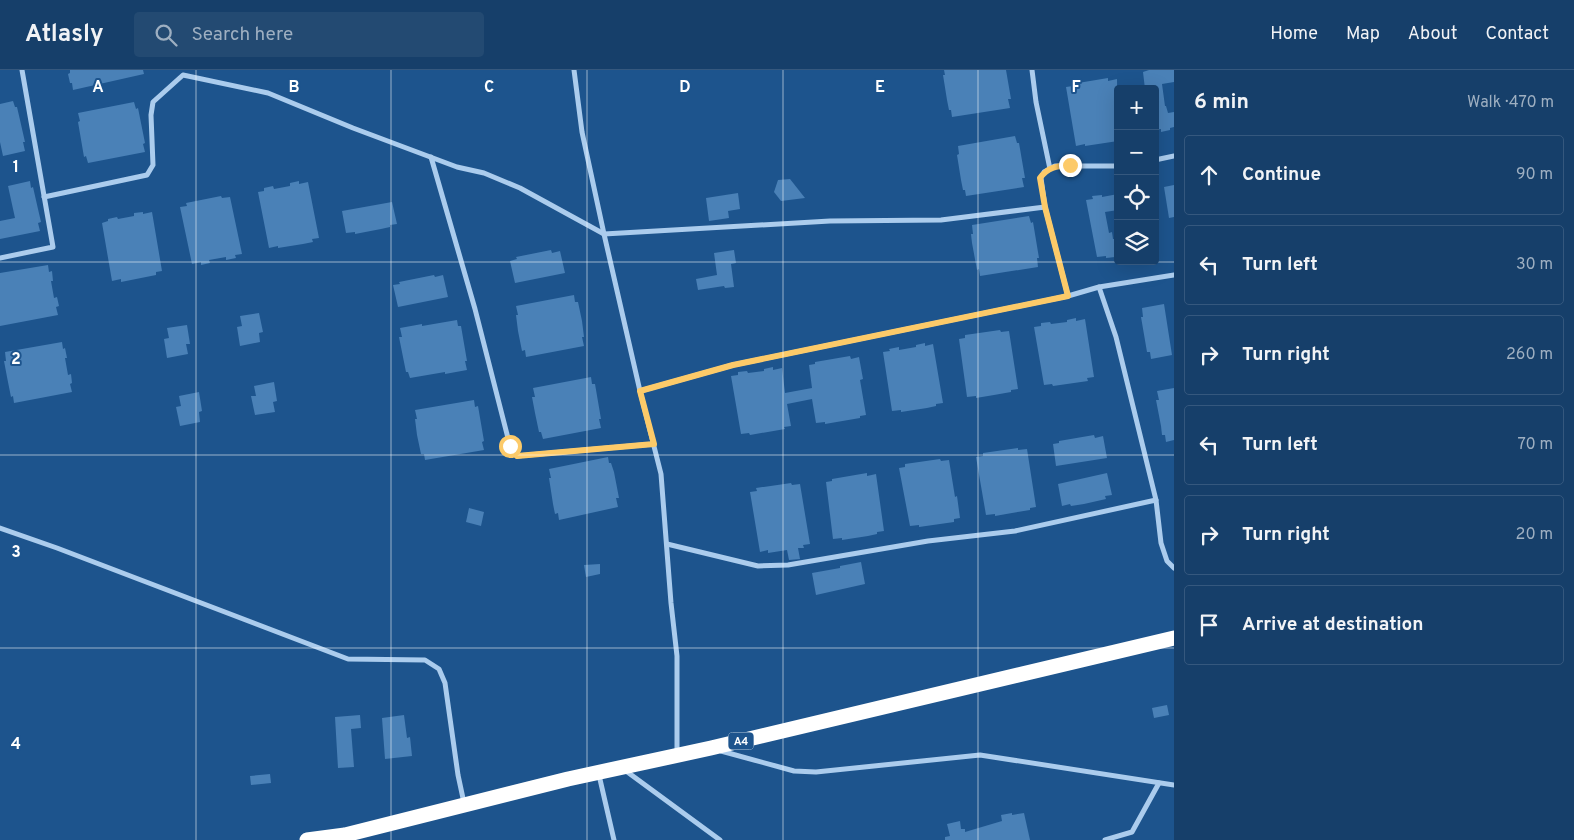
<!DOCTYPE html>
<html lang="en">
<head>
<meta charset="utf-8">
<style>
  :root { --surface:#163f6a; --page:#234a72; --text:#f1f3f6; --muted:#9eafc1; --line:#35587e }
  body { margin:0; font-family:Overpass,sans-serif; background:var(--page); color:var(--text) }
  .controls { position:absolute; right:15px; top:15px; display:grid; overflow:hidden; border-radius:5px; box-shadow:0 5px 20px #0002 }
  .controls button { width:45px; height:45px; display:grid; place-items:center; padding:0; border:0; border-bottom:1px solid var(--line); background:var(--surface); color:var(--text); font:25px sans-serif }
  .stop { position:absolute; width:15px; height:15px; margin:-11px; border:4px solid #fcca69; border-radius:50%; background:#fff }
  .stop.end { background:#fcca69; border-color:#fff; box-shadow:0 1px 5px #0008 }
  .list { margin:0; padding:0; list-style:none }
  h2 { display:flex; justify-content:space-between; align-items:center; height:65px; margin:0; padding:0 20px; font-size:21px }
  h2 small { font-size:16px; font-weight:400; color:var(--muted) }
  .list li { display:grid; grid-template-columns:32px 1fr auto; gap:15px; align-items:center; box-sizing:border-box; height:80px; margin:0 10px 10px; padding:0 10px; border:1px solid var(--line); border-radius:5px }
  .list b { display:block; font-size:19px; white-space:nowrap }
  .list em { font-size:16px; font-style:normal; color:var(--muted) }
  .icon { flex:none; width:28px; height:28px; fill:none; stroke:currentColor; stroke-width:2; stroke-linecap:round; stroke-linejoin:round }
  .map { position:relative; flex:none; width:1174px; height:770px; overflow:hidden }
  header { display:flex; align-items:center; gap:30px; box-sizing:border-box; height:70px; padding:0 25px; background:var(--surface); border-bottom:1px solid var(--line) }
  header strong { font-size:24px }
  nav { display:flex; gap:28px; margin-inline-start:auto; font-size:18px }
  .search { width:350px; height:45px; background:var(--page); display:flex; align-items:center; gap:12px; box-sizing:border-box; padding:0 18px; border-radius:5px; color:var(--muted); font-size:19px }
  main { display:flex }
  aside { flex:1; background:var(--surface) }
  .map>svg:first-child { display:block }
  .building { fill:#4a81b7 }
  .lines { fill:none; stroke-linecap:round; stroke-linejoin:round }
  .street { stroke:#abcced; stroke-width:5 }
  .highway { stroke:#fff; stroke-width:15 }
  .route { stroke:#fcca69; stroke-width:6 }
  .grid { fill:none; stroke:#fff; stroke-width:1; stroke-opacity:0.55 }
  .labels { text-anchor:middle; stroke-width:4; stroke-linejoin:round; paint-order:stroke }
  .shield { fill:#1d548d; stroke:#bcd; stroke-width:1 }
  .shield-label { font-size:11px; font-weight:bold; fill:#fff }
  .grid-label { font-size:16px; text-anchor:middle; font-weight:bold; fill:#fff; stroke:#1d548d; stroke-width:4; stroke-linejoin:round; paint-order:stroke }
</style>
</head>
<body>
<header>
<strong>Atlasly</strong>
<div class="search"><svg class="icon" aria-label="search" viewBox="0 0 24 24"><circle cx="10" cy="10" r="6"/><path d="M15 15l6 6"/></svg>Search here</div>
<nav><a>Home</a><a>Map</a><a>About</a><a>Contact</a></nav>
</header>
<main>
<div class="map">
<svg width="1174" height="770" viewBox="0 0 1174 770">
  <rect width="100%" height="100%" fill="#1d548d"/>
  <g class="building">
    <path d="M 70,0 L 143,0 L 144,4 L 73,20 L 72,13 L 70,13 L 68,4 L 70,3 Z"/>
    <path d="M 944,0 L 1006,0 L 1011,29 L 1008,29 L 1010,38 L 952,47 L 951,40 L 949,40 L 947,30 L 943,5 L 945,5 Z"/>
    <path d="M 1149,0 L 1174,0 L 1174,12 L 1162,14 L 1165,36 L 1166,36 L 1168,43 L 1174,42 L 1174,57 L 1170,58 L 1170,60 L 1161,62 L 1161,59 L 1155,60 L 1155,19 L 1145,19 L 1143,2 Z"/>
    <path d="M 1108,8 L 1108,11 L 1117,9 L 1118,71 L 1085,76 L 1085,74 L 1076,76 L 1066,17 L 1073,16 L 1072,14 Z"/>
    <path d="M 13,31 L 15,37 L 17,37 L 20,50 L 25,72 L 23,72 L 25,81 L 3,86 L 0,72 L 0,34 Z"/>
    <path d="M 134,32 L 136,39 L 138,38 L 145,73 L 143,74 L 145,82 L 88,93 L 86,86 L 84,87 L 78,52 L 80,51 L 78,43 Z"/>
    <path d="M 1015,66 L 1017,73 L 1019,73 L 1025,108 L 1022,108 L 1024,117 L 966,126 L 965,120 L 963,120 L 961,110 L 957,85 L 959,84 L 958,76 Z"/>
    <path d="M 790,109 L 805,128 L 781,131 L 774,122 L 778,110 Z"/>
    <path d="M 30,111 L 31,118 L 33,117 L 38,139 L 41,152 L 38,153 L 40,161 L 0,169 L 0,151 L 15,148 L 8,116 Z"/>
    <path d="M 299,111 L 299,114 L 308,112 L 319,168 L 312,169 L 313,172 L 303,174 L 278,178 L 278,176 L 269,178 L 258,122 L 264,121 L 264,118 L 273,116 L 274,119 L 290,116 L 290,113 Z"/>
    <path d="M 1174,115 L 1174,147 L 1169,148 L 1164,117 Z"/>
    <path d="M 738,123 L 740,139 L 728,141 L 729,148 L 709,151 L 706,128 Z"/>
    <path d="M 1118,124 L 1118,140 L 1105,142 L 1109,163 L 1112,162 L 1113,169 L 1118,169 L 1118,184 L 1115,184 L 1115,187 L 1106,188 L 1106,186 L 1097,187 L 1086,130 L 1093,129 L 1092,126 L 1102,125 L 1102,127 Z"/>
    <path d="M 221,126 L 222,128 L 230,127 L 242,184 L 235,185 L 236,188 L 226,190 L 226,187 L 209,190 L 210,193 L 201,195 L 201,192 L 192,194 L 180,137 L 187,136 L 186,133 Z"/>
    <path d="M 392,132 L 397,154 L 390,155 L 390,157 L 381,159 L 355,164 L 355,162 L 346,163 L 342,141 Z"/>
    <path d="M 143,142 L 143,144 L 152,142 L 162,201 L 156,202 L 156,205 L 121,212 L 121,209 L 112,211 L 102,153 L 108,151 L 108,149 L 117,147 L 118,149 L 134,146 L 134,143 Z"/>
    <path d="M 1029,146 L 1031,153 L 1033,152 L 1039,188 L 1037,188 L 1038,197 L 980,206 L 979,199 L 977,200 L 972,173 L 971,164 L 973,164 L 972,155 Z"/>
    <path d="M 551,180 L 552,183 L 560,181 L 565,203 L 515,213 L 510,191 L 517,189 L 516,187 Z"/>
    <path d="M 734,180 L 736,193 L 731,194 L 734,217 L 725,218 L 724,216 L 698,220 L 696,209 L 717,205 L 714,183 Z"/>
    <path d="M 48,195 L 49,202 L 52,201 L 53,211 L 51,211 L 54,228 L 57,227 L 59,236 L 56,237 L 58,245 L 0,256 L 0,203 Z"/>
    <path d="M 434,205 L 435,207 L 443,205 L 448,227 L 398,237 L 393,215 L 400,214 L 399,212 Z"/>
    <path d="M 574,225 L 575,232 L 578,232 L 582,251 L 584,267 L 582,267 L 584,276 L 526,287 L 525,280 L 522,281 L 518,261 L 516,245 L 518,245 L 516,236 Z"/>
    <path d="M 1164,234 L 1172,285 L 1151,289 L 1150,282 L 1147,282 L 1141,247 L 1143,247 L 1142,238 Z"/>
    <path d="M 259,243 L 263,262 L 259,263 L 260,272 L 240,276 L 237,257 L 242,256 L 240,246 Z"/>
    <path d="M 1076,248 L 1076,251 L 1085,249 L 1094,307 L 1087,308 L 1088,311 L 1053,316 L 1052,314 L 1044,315 L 1034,257 L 1041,256 L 1041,253 L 1050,252 L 1051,254 L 1067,252 L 1067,250 Z"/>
    <path d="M 457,250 L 458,256 L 461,256 L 467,291 L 465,291 L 467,300 L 445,304 L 445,302 L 410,308 L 408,302 L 406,302 L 399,267 L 402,267 L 400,258 L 422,254 L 422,256 Z"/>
    <path d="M 187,255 L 190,274 L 186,274 L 188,284 L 167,288 L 164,269 L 169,268 L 167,258 Z"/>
    <path d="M 1000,260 L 1001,262 L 1009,261 L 1018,319 L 1011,320 L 1011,322 L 994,325 L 976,328 L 976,326 L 967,327 L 959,269 L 965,268 L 965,265 Z"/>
    <path d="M 62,272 L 63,279 L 65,278 L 67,288 L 65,288 L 68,305 L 71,304 L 72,313 L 70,314 L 72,322 L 14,333 L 13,326 L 11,327 L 7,307 L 4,291 L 6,291 L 5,282 Z"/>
    <path d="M 925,273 L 925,276 L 933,274 L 943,333 L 936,334 L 936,336 L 927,338 L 901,342 L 901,340 L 892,341 L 883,282 L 890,281 L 889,279 L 899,277 L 899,280 L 916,277 L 916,275 Z"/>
    <path d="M 850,286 L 851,289 L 859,287 L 863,309 L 860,310 L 866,345 L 860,346 L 860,348 L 825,354 L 825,352 L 816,353 L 812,329 L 787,334 L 791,356 L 784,357 L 785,359 L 750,365 L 749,363 L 741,364 L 731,306 L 738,305 L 738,302 L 747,301 L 748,303 L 764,301 L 764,299 L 773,297 L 773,300 L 782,298 L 785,323 L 812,318 L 809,295 L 815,294 L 815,292 Z"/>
    <path d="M 591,307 L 592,314 L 595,314 L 601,349 L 599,349 L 601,358 L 543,369 L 541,362 L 539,362 L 535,343 L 532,327 L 535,327 L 533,318 Z"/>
    <path d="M 274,312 L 277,331 L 273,332 L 275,342 L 255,345 L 251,326 L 256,326 L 254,316 Z"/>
    <path d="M 1174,318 L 1174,370 L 1166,372 L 1165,365 L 1162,365 L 1161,356 L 1156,330 L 1159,330 L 1157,321 Z"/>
    <path d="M 199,322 L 202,341 L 199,342 L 200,352 L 180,356 L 176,337 L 181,336 L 179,326 Z"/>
    <path d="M 474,330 L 475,337 L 478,336 L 484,371 L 482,372 L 484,380 L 425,390 L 424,384 L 421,384 L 417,365 L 415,349 L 417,349 L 415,340 Z"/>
    <path d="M 1094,365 L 1095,368 L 1103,366 L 1107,388 L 1056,396 L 1053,374 L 1059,373 L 1059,371 Z"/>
    <path d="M 1018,378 L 1018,380 L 1027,379 L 1036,437 L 1030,438 L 1030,440 L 1012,443 L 995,446 L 995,444 L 986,445 L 976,387 L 983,386 L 983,383 Z"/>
    <path d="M 608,387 L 609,393 L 611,393 L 614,402 L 619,428 L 616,428 L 618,437 L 559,450 L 558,443 L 555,444 L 553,434 L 549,408 L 551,408 L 549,399 Z"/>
    <path d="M 940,389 L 941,391 L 949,390 L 955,427 L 957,426 L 960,448 L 954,449 L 954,452 L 919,457 L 919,455 L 910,456 L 899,398 L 905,397 L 905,394 Z"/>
    <path d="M 867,403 L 867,406 L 876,404 L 884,461 L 877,462 L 877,464 L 868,466 L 842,470 L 842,468 L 833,469 L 826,412 L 832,411 L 832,409 Z"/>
    <path d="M 1107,403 L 1112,425 L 1105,426 L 1106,429 L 1084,434 L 1071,436 L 1070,434 L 1062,436 L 1058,414 Z"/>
    <path d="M 791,413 L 792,415 L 800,414 L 810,474 L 803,475 L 804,478 L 798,478 L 800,489 L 789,490 L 787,480 L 768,483 L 768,480 L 760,482 L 750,422 L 757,421 L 756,418 Z"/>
    <path d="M 469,438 L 484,442 L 481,456 L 466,452 Z"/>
    <path d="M 861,492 L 865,514 L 816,525 L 812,503 L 840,498 L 840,496 Z"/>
    <path d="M 600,494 L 600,504 L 586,507 L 584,495 Z"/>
    <path d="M 1167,635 L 1169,645 L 1154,648 L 1152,638 Z"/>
    <path d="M 360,645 L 361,658 L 351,659 L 354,697 L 338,698 L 335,647 Z"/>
    <path d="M 404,645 L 407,668 L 410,667 L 412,686 L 385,689 L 382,648 Z"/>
    <path d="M 270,704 L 271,713 L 251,715 L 250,706 Z"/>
    <path d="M 1012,743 L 1012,745 L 1024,743 L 1030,770 L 945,770 L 945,767 L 950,766 L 947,754 L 960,751 L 961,759 L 965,759 L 965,762 L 1002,751 L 1001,745 Z"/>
  </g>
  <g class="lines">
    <g class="street">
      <path d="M 574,0 L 582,62 L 604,164 L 640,321 L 661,404 L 671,533 L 677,586 L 677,684"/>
      <path d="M 1032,0 L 1036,32 L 1050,99"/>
      <path d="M 431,87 L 475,239 L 510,376 L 517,386 L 653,374"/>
      <path d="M 1155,90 L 1174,86"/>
      <path d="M 44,127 L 147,105 L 153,95 L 151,45 L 153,32 L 183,5 L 268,23 L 353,58 L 457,97 L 484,103 L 520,118 L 604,164 L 830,151 L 941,150 L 1045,137"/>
      <path d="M 0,188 L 53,177 L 22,0"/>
      <path d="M 1099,217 L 1116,267 L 1156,430 L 1161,473 L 1167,491 L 1174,498"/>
      <path d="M 1068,226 L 1045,137 L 1041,108 L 1044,102 L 1055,96 L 1118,96"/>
      <path d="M 640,321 L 733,295 L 1068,226 L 1099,217 L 1174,205"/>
      <path d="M 0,458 L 57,478 L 348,589 L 425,590 L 439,599 L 445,613 L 458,705 L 464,733"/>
      <path d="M 667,474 L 758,496 L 788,495 L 928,471 L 1015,461 L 1156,430"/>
      <path d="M 721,681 L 794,701 L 816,702 L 980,685 L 1174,715"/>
      <path d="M 626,701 L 720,770"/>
      <path d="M 599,705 L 614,770"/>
      <path d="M 1105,770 L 1132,762 L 1159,713"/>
    </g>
    <path class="highway" d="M 307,770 L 345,765 L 568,709 L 711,678 L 1174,568"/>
  </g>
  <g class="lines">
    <path class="route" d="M 510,376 L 517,386 L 654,374 L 640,321 L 733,295 L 1068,226 L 1045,137 L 1040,108 C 1048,97 1057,96 1070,95"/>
  </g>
  <path class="grid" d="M 196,0 L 196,770M 391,0 L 391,770M 587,0 L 587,770M 783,0 L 783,770M 978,0 L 978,770M 0,192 L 1174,192M 0,385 L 1174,385M 0,578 L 1174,578"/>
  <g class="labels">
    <rect class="shield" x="728.5" y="662.5" width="25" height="17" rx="4"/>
    <g class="shield-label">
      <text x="741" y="675">A4</text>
    </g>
  </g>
  <g class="grid-label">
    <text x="98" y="22">A</text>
    <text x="294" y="22">B</text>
    <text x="489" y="22">C</text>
    <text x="685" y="22">D</text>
    <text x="880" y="22">E</text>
    <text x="1076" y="22">F</text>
    <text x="16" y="102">1</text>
    <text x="16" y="294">2</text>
    <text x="16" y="487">3</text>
    <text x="16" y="679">4</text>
  </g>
</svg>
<div class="controls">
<button>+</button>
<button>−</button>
<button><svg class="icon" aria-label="locate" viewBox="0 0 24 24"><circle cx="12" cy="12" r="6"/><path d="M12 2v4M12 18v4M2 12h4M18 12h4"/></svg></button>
<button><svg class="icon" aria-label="layers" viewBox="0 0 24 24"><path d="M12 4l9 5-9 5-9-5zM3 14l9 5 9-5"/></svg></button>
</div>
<div class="stop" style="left:510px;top:376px"></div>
<div class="stop end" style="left:1070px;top:95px"></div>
</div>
<aside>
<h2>6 min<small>Walk · 470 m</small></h2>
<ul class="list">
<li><svg class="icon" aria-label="ahead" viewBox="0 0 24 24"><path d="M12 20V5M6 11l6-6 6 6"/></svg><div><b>Continue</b></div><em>90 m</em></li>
<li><svg class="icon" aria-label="left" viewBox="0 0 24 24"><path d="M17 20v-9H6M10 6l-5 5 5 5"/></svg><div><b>Turn left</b></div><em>30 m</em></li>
<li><svg class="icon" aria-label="right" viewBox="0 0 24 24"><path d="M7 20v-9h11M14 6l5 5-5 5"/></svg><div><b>Turn right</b></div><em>260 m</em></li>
<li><svg class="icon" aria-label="left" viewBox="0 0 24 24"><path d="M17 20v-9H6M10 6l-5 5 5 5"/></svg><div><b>Turn left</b></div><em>70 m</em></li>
<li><svg class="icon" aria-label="right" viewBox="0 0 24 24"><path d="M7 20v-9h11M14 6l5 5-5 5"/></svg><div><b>Turn right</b></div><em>20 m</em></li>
<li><svg class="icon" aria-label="arrive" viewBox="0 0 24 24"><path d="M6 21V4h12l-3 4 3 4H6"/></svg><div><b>Arrive at destination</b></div></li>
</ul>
</aside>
</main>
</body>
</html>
